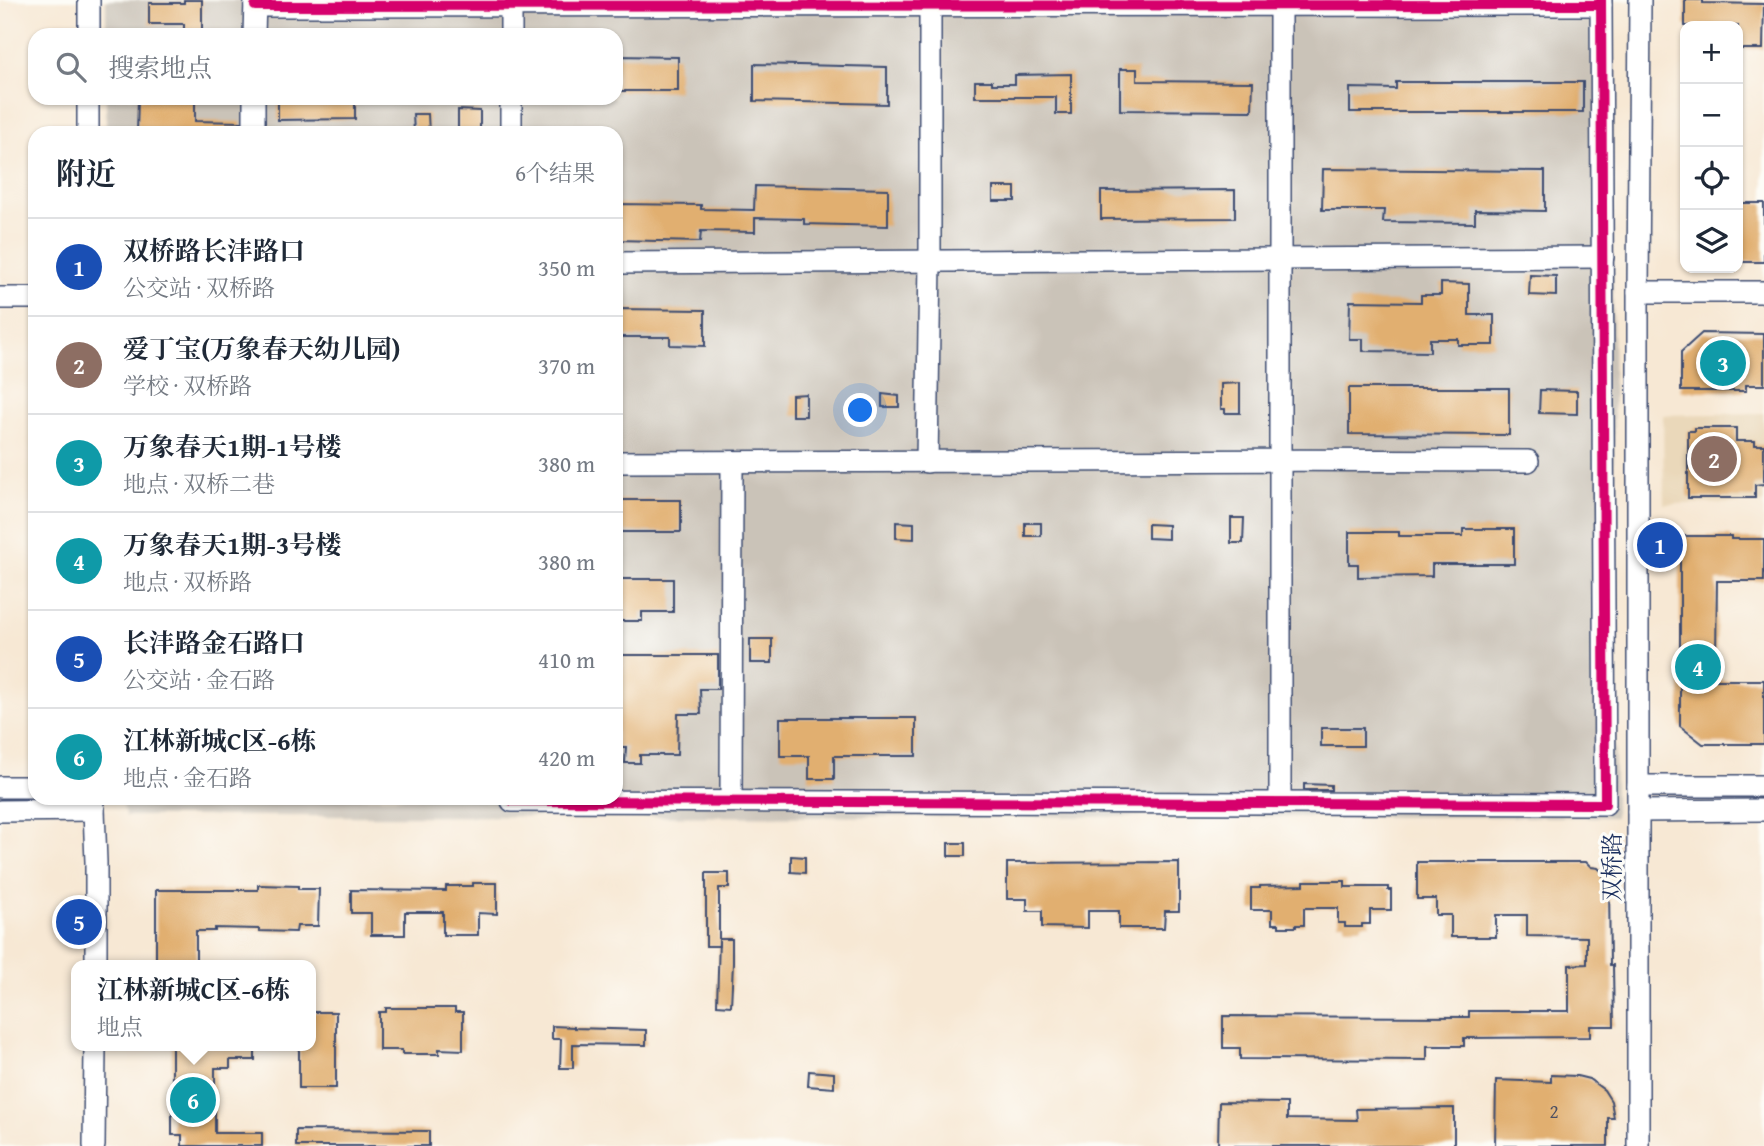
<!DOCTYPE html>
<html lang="zh">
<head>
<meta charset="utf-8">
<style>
  :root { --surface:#fff; --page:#f2f2f3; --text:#1f2937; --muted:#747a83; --line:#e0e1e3; --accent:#2563eb }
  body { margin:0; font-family:"Gentium Book Plus","Noto Serif SC",serif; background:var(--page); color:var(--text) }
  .controls { position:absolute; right:21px; top:21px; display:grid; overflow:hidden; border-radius:14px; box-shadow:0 2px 5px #0004 }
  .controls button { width:63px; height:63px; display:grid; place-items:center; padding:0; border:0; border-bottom:2px solid var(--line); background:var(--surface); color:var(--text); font:35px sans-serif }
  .you { position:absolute; left:861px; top:411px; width:24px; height:24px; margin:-18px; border:5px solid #fff; border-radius:50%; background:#1a73e8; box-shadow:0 0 0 10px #1a73e833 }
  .badge { display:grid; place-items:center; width:46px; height:46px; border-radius:50%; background:var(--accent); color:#fff; font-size:23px; font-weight:700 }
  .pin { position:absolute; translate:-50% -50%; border:4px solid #fff; box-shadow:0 2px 7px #0006 }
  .popup { position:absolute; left:71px; top:960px; width:245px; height:91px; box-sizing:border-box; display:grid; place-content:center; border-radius:14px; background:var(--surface); filter:drop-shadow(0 2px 5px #0005); font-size:23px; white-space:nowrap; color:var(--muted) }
  .popup b { font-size:26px; color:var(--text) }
  .popup::after { content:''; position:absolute; left:50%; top:100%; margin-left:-14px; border:14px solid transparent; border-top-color:var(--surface) }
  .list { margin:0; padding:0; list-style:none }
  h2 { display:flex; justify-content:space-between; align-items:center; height:91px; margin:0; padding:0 28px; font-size:30px }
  h2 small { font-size:23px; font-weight:400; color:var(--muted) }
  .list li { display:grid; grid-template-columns:46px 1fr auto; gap:21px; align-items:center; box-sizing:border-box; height:98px; padding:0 28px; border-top:2px solid var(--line) }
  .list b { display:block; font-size:26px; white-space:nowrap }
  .list p { margin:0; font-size:23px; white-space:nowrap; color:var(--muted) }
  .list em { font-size:23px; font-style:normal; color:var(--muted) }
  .icon { flex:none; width:38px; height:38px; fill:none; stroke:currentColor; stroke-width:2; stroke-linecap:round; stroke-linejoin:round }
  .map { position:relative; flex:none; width:1764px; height:1146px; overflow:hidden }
  .search { position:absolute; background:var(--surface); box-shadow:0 2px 5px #0004; left:28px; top:28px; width:595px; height:77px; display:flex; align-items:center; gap:18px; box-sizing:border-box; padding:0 24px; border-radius:21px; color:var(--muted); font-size:26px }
  .panel { position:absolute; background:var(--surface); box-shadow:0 2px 5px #0004; left:28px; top:126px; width:595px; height:679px; border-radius:21px }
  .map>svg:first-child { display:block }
  .built { fill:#ead8ba }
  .industrial { fill:#cac3b8 }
  .building { fill:#e1af70 }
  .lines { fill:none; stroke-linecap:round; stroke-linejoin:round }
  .minor-casing { stroke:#3c4b70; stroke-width:24 }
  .minor { stroke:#fff; stroke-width:21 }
  .cycleway-casing { stroke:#fdfcf7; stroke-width:15 }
  .cycleway { stroke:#d6006c; stroke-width:10 }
  .labels { text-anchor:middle; stroke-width:6; stroke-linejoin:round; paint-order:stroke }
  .number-label { font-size:19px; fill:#4c4f62 }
  .street-label { font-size:23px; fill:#1b2f5e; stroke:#fdfcf7 }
</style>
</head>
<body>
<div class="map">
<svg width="1764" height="1146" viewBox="0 0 1764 1146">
  <rect width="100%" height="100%" fill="#fdfcf7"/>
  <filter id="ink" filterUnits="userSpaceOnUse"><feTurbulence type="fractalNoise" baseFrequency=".0143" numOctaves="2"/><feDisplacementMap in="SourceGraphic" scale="14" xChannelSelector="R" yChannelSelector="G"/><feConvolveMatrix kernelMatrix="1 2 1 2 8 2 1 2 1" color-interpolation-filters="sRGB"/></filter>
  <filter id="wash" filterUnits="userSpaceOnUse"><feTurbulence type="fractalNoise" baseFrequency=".00686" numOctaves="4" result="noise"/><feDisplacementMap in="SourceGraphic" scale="28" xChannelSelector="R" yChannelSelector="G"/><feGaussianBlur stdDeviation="1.57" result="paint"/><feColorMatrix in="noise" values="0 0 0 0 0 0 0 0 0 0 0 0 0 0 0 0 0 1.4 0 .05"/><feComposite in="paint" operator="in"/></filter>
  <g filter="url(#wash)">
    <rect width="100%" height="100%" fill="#f7e8d4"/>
    <path class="built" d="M 1764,413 L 1764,503 L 1664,504 L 1663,415 Z"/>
    <path class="industrial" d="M 106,0 L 1612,0 L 1615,817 L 126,816 L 121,798 L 616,798 L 616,133 L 106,133 L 106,98 L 616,98 L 616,35 L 106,35 Z"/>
    <g id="blocks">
      <g class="building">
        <path d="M 184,0 L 202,0 L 202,35 L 184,35 L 184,24 L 149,24 L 149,3 L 184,3 Z"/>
        <path d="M 1685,0 L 1703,0 L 1703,3 L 1764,4 L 1763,49 L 1738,49 L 1738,26 L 1685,26 Z"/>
        <path d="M 616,56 L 678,57 L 678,91 L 616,91 Z"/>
        <path d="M 754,64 L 887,67 L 887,104 L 754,101 Z"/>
        <path d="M 1120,69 L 1137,69 L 1137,81 L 1253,82 L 1252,111 L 1120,110 Z"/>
        <path d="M 1071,74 L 1071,114 L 1056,114 L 1056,97 L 975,97 L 975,81 L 992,81 L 992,84 L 1015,84 L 1015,75 Z"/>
        <path d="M 1396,82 L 1583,82 L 1583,112 L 1350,112 L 1350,88 L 1396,89 Z"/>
        <path d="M 138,98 L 195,98 L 195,121 L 241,122 L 241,133 L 137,133 Z"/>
        <path d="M 278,98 L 355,98 L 355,119 L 278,120 Z"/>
        <path d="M 458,110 L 480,111 L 480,131 L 458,131 Z"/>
        <path d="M 413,114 L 428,114 L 429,133 L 414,133 Z"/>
        <path d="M 1323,169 L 1545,171 L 1545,211 L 1475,210 L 1475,223 L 1383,222 L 1384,210 L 1322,210 Z"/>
        <path d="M 755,186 L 888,189 L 888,226 L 804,224 L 804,219 L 755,218 L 755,232 L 701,231 L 700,242 L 616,240 L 616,204 L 701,205 L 701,209 L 754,210 Z"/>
        <rect x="993" y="187" width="22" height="14"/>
        <path d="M 1235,190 L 1235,218 L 1101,219 L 1101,191 Z"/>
        <rect x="1738" y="203" width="26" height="59"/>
        <path d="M 1530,275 L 1556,276 L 1556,296 L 1529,295 Z"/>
        <path d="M 1441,283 L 1469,284 L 1469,315 L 1494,315 L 1494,345 L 1458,345 L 1458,339 L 1430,339 L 1430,352 L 1363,351 L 1363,339 L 1349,339 L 1350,301 L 1421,302 L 1421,295 L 1441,295 Z"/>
        <path d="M 616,309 L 705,310 L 705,346 L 670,345 L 670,337 L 616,337 Z"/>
        <path d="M 1702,333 L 1764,334 L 1764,385 L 1746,385 L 1746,391 L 1681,391 L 1681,352 Z"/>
        <path d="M 1240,383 L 1240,413 L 1225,413 L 1225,409 L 1221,409 L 1221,384 Z"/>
        <path d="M 1349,388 L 1509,388 L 1509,435 L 1349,434 Z"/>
        <path d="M 1540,390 L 1577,391 L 1577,414 L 1539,413 Z"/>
        <path d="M 806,394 L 806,416 L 792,416 L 792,395 Z"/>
        <path d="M 882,394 L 899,396 L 899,407 L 882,407 Z"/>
        <path d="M 1695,428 L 1736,428 L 1736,441 L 1755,441 L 1755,445 L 1764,445 L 1764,484 L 1755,485 L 1755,498 L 1688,498 L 1688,431 L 1695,431 Z"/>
        <rect x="616" y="500" width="65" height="32"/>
        <path d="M 1231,518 L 1244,518 L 1243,543 L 1231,543 Z"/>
        <path d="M 896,522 L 914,523 L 914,539 L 896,538 Z"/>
        <rect x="1025" y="523" width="16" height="13"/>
        <path d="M 1148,524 L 1168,525 L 1168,539 L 1148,538 Z"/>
        <path d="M 1463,529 L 1514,529 L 1514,564 L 1432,564 L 1432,576 L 1358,577 L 1358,564 L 1349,564 L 1349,532 L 1399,532 L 1399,536 L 1463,536 Z"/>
        <path d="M 1680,536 L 1731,536 L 1731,539 L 1764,539 L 1764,581 L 1717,581 L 1716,655 L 1716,680 L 1764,680 L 1764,744 L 1703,744 L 1680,726 Z"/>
        <path d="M 616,579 L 673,579 L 673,612 L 642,612 L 642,621 L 616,621 Z"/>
        <rect x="750" y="639" width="22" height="24"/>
        <path d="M 616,655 L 718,655 L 718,689 L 700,689 L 701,714 L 678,714 L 677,755 L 640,755 L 640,763 L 625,763 L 626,747 L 616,747 Z"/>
        <path d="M 780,718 L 916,718 L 916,756 L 834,756 L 834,779 L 809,779 L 809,756 L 780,756 Z"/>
        <rect x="1321" y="728" width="42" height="18"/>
        <path d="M 1304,784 L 1331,785 L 1331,790 L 1304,790 Z"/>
        <rect x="948" y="843" width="17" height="13"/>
        <path d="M 791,856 L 805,857 L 805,873 L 791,872 Z"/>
        <path d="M 1179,862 L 1179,911 L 1165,911 L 1164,928 L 1119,928 L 1119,911 L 1088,911 L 1088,928 L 1042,927 L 1042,911 L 1027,911 L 1027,899 L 1007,899 L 1007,863 Z"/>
        <path d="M 1417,862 L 1586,862 L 1591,867 L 1598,868 L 1603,873 L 1604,880 L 1609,885 L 1610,965 L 1613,965 L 1614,1026 L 1590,1026 L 1590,1037 L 1464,1038 L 1464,1046 L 1427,1046 L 1427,1060 L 1240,1059 L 1240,1048 L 1223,1048 L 1223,1016 L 1469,1017 L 1469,1011 L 1569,1011 L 1569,965 L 1587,964 L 1587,937 L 1527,936 L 1527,915 L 1496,915 L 1496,937 L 1451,937 L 1451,915 L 1436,915 L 1436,899 L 1417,899 Z"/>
        <path d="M 706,873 L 729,873 L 729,888 L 719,888 L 719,946 L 706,946 Z"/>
        <path d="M 1304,881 L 1345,881 L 1345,887 L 1388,887 L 1388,890 L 1391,890 L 1391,910 L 1370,910 L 1370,924 L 1362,924 L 1362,927 L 1345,927 L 1345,923 L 1338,923 L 1338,908 L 1304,908 L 1304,925 L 1296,925 L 1296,927 L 1279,927 L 1279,924 L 1272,924 L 1272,910 L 1251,910 L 1251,888 L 1260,888 L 1260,886 L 1304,885 Z"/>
        <path d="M 473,883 L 497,883 L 497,914 L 478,913 L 478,935 L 443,935 L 443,912 L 405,912 L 405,935 L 371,935 L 371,913 L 351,913 L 351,890 L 446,891 L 446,886 L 473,886 Z"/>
        <path d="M 258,885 L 298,886 L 298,889 L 319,889 L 318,926 L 297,926 L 296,932 L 259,931 L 259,929 L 215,928 L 215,931 L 196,931 L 196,965 L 156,965 L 156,890 L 258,890 Z"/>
        <path d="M 719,939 L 732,939 L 732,957 L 733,957 L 733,963 L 731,1006 L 717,1005 Z"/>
        <path d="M 386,1008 L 455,1008 L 455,1012 L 463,1012 L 463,1050 L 439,1049 L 439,1054 L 402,1054 L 402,1050 L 379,1050 L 379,1012 L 386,1012 Z"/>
        <path d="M 310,1012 L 336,1012 L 336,1088 L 299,1088 L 299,1046 L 310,1046 Z"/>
        <path d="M 552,1026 L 574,1027 L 574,1028 L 646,1030 L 646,1045 L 573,1044 L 573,1068 L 560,1068 L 561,1039 L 552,1039 Z"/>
        <path d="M 172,1046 L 255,1046 L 255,1060 L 230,1060 L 230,1068 L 215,1068 L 215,1133 L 262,1133 L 262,1146 L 182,1146 L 182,1135 L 172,1135 Z"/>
        <path d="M 809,1071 L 834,1073 L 834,1088 L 808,1086 Z"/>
        <path d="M 1551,1075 L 1577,1076 L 1589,1079 L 1604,1090 L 1611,1101 L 1614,1118 L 1608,1118 L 1608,1146 L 1495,1146 L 1496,1080 L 1551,1082 Z"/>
        <path d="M 1219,1102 L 1287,1103 L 1287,1119 L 1357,1120 L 1356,1109 L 1454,1108 L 1454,1146 L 1218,1146 Z"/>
        <path d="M 296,1130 L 429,1131 L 429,1146 L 296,1146 Z"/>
      </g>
    </g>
  </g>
  <g filter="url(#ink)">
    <use href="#blocks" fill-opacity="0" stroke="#3c4b70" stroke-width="2"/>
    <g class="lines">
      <defs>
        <g id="minor">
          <path d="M 255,6 L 1601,5"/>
          <path d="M 89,35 L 89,0"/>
          <path d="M 254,35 L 255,0"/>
          <path d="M 511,35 L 511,0"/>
          <path d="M 88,133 L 88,98"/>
          <path d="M 254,133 L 254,98"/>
          <path d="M 511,133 L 511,98"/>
          <path d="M 616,263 L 1603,257"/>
          <path d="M 1638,292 L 1764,292"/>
          <path d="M 0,298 L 35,298"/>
          <path d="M 616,462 C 920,462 1224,459 1528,461"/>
          <path d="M 927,462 L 930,261 L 930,0"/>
          <path d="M 1638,786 L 1764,786"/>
          <path d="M 0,787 L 35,787"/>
          <path d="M 90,798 L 94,810 L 96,862 L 96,965"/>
          <path d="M 512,798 L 512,801 L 1605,804 L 1601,0"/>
          <path d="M 731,801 L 732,462"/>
          <path d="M 1280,802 L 1280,0"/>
          <path d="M 0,811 L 94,810"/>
          <path d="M 1638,811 L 1764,810"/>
          <path d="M 94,1146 L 95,1046"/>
          <path d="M 1638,1146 L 1638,292 L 1640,0"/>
        </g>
      </defs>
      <use href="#minor" class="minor-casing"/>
      <use href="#minor" class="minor"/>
      <defs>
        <g id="cycleway">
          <path d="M 255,6 L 1601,5"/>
          <path d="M 512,798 L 512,801 L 1605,804 L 1601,0"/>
        </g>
      </defs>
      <use href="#cycleway" class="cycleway-casing"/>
      <use href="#cycleway" class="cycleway"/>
    </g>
  </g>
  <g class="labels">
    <g class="number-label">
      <text x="1554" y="1118">2</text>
    </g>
    <g class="street-label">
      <text transform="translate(1612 867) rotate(-90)" y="8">双桥路</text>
    </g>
  </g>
</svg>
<div class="controls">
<button>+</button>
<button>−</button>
<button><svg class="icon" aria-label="locate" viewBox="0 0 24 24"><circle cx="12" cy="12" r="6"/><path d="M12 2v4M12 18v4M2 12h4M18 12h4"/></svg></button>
<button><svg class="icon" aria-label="layers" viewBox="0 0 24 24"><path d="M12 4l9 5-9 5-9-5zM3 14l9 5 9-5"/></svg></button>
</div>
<div class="you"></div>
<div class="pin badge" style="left:1660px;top:545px;background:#1a4fb4">1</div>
<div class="pin badge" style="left:1714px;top:459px;background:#8d6e63">2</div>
<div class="pin badge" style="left:1723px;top:363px;background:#0f9aa8">3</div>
<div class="pin badge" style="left:1698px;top:667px;background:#0f9aa8">4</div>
<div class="pin badge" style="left:79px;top:922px;background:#1a4fb4">5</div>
<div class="pin badge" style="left:193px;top:1100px;background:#0f9aa8">6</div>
<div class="popup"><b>江林新城C区-6栋</b>地点</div>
<div class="search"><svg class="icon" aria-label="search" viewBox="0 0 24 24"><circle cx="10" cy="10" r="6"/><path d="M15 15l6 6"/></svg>搜索地点</div>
<section class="panel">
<h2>附近<small>6个结果</small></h2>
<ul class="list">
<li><span class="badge" style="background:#1a4fb4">1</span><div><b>双桥路长沣路口</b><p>公交站 · 双桥路</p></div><em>350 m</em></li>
<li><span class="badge" style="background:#8d6e63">2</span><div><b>爱丁宝(万象春天幼儿园)</b><p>学校 · 双桥路</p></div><em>370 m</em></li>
<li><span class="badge" style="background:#0f9aa8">3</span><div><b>万象春天1期-1号楼</b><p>地点 · 双桥二巷</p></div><em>380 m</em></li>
<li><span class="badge" style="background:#0f9aa8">4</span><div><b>万象春天1期-3号楼</b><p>地点 · 双桥路</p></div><em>380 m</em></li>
<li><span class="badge" style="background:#1a4fb4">5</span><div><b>长沣路金石路口</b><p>公交站 · 金石路</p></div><em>410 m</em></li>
<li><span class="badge" style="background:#0f9aa8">6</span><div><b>江林新城C区-6栋</b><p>地点 · 金石路</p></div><em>420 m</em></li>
</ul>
</section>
</div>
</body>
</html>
